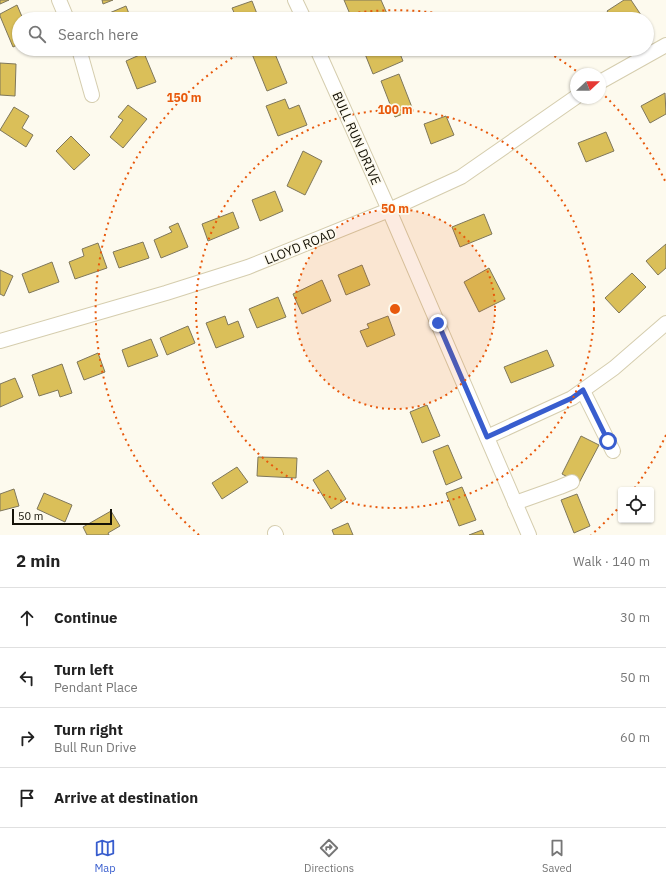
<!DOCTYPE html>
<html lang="en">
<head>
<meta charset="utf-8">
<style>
  :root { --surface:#fff; --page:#f6f6f6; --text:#222; --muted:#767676; --line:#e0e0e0; --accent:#385dce }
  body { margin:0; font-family:"IBM Plex Sans",sans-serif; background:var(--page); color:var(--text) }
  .controls { position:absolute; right:12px; bottom:12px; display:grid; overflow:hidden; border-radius:4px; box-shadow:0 1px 3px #0004 }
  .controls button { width:36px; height:36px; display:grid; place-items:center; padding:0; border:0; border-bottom:1px solid var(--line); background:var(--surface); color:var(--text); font:20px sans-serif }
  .compass { position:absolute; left:570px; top:68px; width:36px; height:36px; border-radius:50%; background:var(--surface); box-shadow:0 1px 3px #0004; rotate:68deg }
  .scale { position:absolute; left:12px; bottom:10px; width:100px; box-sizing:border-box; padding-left:4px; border:2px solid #151207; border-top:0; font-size:11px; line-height:14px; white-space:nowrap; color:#151207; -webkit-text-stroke:3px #fdfaee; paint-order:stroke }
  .stop { position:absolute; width:12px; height:12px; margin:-9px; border:3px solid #385dce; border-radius:50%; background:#fff }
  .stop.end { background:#385dce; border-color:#fff; box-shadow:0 1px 4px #0008 }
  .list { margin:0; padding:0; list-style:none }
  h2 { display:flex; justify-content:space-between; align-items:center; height:52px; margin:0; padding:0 16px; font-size:17px }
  h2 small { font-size:13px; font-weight:400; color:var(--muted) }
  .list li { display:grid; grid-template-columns:26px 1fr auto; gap:12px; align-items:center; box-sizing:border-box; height:60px; padding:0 16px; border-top:1px solid var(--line) }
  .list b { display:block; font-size:15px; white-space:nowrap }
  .list p { margin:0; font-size:13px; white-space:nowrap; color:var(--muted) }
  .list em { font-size:13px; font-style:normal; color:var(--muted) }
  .icon { flex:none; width:22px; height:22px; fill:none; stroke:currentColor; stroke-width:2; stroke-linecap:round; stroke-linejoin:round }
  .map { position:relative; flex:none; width:666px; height:535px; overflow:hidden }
  .search { position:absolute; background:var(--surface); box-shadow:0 1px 3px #0004; left:12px; right:12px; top:12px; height:44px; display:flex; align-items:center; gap:10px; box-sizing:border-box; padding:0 14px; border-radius:22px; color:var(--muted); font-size:15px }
  .sheet { height:292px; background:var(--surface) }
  nav { display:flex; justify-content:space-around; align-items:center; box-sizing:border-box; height:56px; border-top:1px solid var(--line); background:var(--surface); font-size:11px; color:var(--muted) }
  nav a { display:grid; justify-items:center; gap:2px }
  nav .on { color:var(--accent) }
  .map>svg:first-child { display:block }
  .building { fill:#dabf59; stroke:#7f775b }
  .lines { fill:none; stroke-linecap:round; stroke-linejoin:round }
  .minor-casing { stroke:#d5cdae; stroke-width:16 }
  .minor { stroke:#fff; stroke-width:14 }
  .route { stroke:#385dce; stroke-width:5 }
  .ring { fill:none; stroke:#e8590c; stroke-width:2; stroke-dasharray:2 4 }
  .labels { text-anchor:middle; stroke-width:3.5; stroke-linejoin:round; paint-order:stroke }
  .street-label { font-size:13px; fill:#151207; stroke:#fdfaee }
  .centre { fill:#e8590c; stroke:#fdfaee; stroke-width:2 }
  .ring-label { font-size:12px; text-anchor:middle; font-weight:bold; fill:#e8590c; stroke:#fdfaee; stroke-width:3.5; stroke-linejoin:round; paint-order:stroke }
</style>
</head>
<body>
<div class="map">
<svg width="666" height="535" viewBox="0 0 666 535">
  <rect width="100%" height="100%" fill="#fdfaee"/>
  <g class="building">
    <path d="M 0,0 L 9,0 L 0,4 Z"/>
    <path d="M 102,0 L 113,0 L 103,4 Z"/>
    <path d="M 344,0 L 381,0 L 388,16 L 380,19 L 352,19 Z"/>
    <path d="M 624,0 L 631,0 L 641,15 L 635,19 L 612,19 L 607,11 Z"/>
    <path d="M 252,1 L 259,19 L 237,19 L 232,8 Z"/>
    <path d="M 17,5 L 23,19 L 19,19 L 19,44 L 13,47 L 0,16 L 0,14 Z"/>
    <path d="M 126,6 L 131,19 L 109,19 L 107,14 Z"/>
    <path d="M 264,49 L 273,49 L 287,83 L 267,91 L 252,54 Z"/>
    <path d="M 376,49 L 398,49 L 403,61 L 373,74 L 365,54 L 376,50 Z"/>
    <path d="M 144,53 L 156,82 L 137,89 L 126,61 Z"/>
    <path d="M 0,63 L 16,64 L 15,96 L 0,95 Z"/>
    <path d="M 399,74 L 413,110 L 395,117 L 381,81 Z"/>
    <path d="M 665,93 L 666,114 L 650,123 L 641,106 Z"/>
    <path d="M 285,99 L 289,109 L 299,105 L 307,125 L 278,136 L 266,106 Z"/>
    <path d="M 128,105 L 147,119 L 123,148 L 110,137 L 123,120 L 118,117 Z"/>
    <path d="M 14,107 L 29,116 L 22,128 L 33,135 L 26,147 L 0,130 Z"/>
    <path d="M 446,116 L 454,135 L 431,144 L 424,124 Z"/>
    <path d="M 606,132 L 614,151 L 586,162 L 578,143 Z"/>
    <path d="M 71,136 L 90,155 L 74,170 L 56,151 Z"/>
    <path d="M 303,151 L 322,161 L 305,195 L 287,186 Z"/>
    <path d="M 275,191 L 283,211 L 260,221 L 252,200 Z"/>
    <path d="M 233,212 L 239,228 L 208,241 L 202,224 Z"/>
    <path d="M 484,214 L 492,234 L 460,247 L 452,227 Z"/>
    <path d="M 178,223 L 188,247 L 161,258 L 154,240 L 172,232 L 169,227 Z"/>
    <path d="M 143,242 L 149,258 L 119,268 L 113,252 Z"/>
    <path d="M 98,243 L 107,268 L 75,279 L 69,262 L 84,256 L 82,249 Z"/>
    <path d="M 666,244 L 666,268 L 658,275 L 646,261 Z"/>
    <path d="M 52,262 L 59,282 L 29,293 L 22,274 Z"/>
    <path d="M 362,265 L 370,285 L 346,295 L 338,275 Z"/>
    <path d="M 489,268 L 505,299 L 479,312 L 464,282 Z"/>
    <path d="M 0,270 L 13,276 L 4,296 L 0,294 Z"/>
    <path d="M 632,273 L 646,287 L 619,313 L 605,298 Z"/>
    <path d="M 322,280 L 331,301 L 302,314 L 293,294 Z"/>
    <path d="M 278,297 L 286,317 L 257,328 L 249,309 Z"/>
    <path d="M 225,316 L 228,325 L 238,321 L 244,337 L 216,348 L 206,323 Z"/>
    <path d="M 388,316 L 395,335 L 367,347 L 360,331 L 369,328 L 367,324 Z"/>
    <path d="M 188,326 L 195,343 L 167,355 L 160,338 Z"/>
    <path d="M 151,339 L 158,356 L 128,367 L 122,350 Z"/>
    <path d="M 547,350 L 554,366 L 511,383 L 504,367 Z"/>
    <path d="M 98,353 L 105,372 L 84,380 L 77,362 Z"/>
    <path d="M 62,364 L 72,393 L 60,397 L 58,390 L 39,396 L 32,375 Z"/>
    <path d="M 15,378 L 23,397 L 0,407 L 0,384 Z"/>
    <path d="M 427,405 L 440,436 L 422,443 L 410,412 Z"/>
    <path d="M 581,436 L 599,445 L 579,483 L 562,474 Z"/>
    <path d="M 448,445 L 462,478 L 446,485 L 433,451 Z"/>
    <path d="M 258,457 L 297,458 L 296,478 L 257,476 Z"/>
    <path d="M 237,467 L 248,482 L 222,499 L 212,483 Z"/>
    <path d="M 328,470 L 346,499 L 331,509 L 313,480 Z"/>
    <path d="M 462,487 L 476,520 L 459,526 L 446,493 Z"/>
    <path d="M 14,489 L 19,506 L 0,511 L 0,494 Z"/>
    <path d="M 44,493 L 72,505 L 65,522 L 37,509 Z"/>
    <path d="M 577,494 L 590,526 L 574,533 L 561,500 Z"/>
    <path d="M 111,511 L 120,526 L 108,533 L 109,535 L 87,535 L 83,527 Z"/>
    <path d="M 348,523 L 353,535 L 334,535 L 332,530 Z"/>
    <path d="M 482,530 L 484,535 L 469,535 Z"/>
  </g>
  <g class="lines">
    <defs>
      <g id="minor">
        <path d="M 59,0 L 67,19"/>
        <path d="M 295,0 L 304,19"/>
        <path d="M 79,49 L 92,95"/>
        <path d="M 317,49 L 389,210 L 529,535"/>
        <path d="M 600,82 L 666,45"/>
        <path d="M 0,341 L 166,293 L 248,267 L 389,210 L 461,177 L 576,97"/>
        <path d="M 583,391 L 613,451"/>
        <path d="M 487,437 L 572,398 L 614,368 L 666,323"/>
        <path d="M 515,503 L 560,487 L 572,482"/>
        <path d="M 275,533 L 276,535"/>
      </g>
    </defs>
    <use href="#minor" class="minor-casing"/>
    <use href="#minor" class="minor"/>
  </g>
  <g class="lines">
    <path class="route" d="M 438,323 L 487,437 L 572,398 L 583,390 L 608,441"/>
  </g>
  <circle cx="395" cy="309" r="100" fill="#e8590c" fill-opacity=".12"/>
  <g class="ring">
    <circle cx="395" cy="309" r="100"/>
    <circle cx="395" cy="309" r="199"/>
    <path d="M666 435A299 299 0 0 1 634 489M621 505A299 299 0 0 1 591 535M199 535A299 299 0 0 1 245 50M323 19A299 299 0 0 1 467 19M544 50A299 299 0 0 1 579 73M601 92A299 299 0 0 1 666 183"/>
  </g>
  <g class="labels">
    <g class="street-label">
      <text transform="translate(357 138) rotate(66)" y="5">BULL RUN DRIVE</text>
      <text transform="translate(300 246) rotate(-22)" y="5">LLOYD ROAD</text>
    </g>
  </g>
  <circle cx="395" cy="309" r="6" class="centre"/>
  <g class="ring-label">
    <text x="184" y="102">150 m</text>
    <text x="395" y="114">100 m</text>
    <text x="395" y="213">50 m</text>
  </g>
</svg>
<div class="controls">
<button><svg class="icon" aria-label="locate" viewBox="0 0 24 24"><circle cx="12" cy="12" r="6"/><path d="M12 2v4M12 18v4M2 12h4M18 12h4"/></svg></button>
</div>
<svg class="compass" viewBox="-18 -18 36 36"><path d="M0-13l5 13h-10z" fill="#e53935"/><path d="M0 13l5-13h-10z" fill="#767676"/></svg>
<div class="scale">50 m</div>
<div class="stop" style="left:608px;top:441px"></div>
<div class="stop end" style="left:438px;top:323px"></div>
<div class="search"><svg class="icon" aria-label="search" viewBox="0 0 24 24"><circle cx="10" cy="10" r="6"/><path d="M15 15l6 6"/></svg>Search here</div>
</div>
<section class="sheet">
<h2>2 min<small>Walk · 140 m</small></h2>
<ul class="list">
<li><svg class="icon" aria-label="ahead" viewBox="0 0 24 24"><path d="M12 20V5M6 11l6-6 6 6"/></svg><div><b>Continue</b></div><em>30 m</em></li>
<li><svg class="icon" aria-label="left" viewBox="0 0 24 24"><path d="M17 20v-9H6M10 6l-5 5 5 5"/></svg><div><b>Turn left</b><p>Pendant Place</p></div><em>50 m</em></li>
<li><svg class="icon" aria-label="right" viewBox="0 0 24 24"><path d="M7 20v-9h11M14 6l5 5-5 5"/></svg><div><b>Turn right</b><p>Bull Run Drive</p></div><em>60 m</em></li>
<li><svg class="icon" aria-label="arrive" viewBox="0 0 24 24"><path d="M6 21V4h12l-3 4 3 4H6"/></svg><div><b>Arrive at destination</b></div></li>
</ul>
</section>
<nav>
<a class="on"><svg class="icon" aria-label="map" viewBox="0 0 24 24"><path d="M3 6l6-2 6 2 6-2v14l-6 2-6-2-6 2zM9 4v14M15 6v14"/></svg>Map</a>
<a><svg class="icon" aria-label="directions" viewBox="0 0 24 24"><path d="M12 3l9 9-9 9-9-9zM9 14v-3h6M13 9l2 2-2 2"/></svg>Directions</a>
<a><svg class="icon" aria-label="saved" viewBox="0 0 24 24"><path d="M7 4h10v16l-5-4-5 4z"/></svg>Saved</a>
</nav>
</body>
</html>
